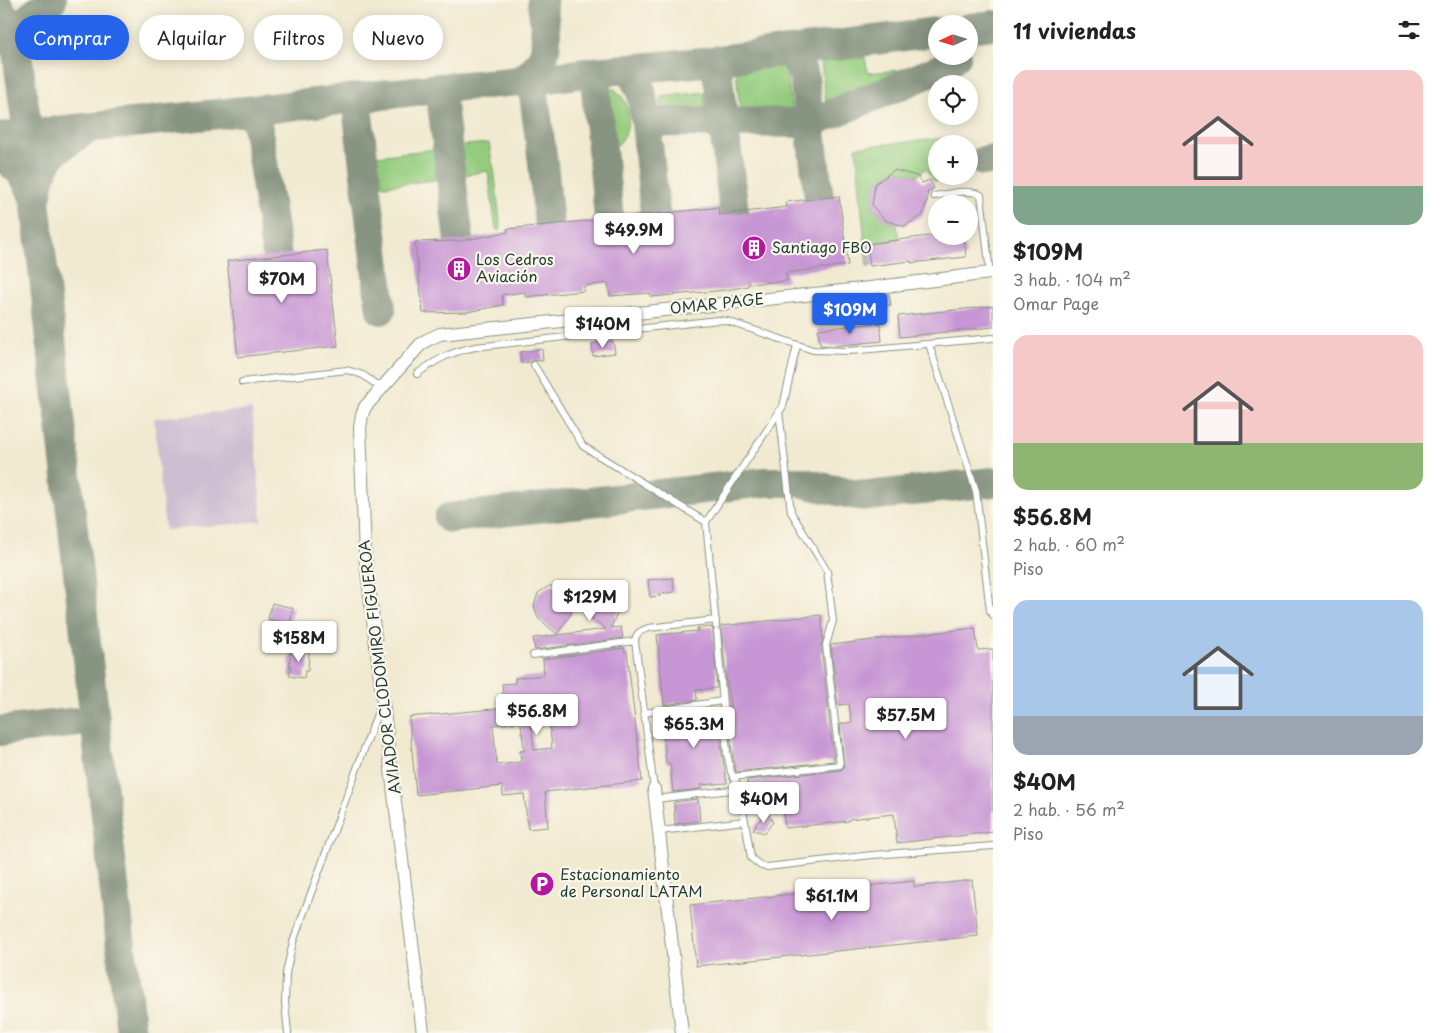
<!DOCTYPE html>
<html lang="es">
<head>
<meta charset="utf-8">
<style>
  :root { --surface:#fff; --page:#f6f6f6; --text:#222; --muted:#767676; --accent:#2563eb }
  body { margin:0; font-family:"Playpen Sans",sans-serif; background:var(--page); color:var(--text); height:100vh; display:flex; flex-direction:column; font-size:19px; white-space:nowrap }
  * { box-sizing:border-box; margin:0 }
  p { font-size:16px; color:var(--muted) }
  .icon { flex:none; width:28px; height:28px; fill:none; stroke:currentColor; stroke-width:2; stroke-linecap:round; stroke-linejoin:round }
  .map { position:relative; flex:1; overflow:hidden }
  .sheet { display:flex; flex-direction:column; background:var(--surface); width:450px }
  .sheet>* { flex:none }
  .hud { position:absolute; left:15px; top:15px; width:475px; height:45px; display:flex; gap:10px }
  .needle { width:32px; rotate:266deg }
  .controls { position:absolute; left:928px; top:15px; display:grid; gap:10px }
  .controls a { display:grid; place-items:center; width:50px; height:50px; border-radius:50%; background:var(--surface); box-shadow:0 2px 12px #0003; font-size:25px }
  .price { position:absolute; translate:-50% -42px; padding:0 11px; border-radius:5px; background:#fff; color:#222; font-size:16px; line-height:32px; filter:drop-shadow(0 1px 2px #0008) }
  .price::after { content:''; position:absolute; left:50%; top:30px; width:15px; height:11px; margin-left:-8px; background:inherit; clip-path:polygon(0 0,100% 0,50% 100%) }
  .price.on { background:var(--accent); color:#fff }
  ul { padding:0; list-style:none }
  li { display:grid; align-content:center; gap:10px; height:265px; padding:0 20px }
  li span { display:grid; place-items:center; height:155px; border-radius:15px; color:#555 }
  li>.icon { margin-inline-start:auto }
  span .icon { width:90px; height:90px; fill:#fffc; stroke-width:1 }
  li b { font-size:21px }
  h2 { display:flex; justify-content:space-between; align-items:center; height:60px; padding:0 20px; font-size:21px }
  .chip { padding:0 18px; border-radius:22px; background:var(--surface); box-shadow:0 2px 12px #0003; font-size:18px; line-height:45px }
  .chip.on { background:var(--accent); color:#fff }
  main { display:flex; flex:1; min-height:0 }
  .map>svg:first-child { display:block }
</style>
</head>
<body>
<main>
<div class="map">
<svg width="993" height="1033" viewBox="0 0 993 1033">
  <rect width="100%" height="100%" fill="#fbf7ec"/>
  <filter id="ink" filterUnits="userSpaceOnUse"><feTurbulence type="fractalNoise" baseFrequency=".02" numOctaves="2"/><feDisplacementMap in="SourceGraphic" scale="10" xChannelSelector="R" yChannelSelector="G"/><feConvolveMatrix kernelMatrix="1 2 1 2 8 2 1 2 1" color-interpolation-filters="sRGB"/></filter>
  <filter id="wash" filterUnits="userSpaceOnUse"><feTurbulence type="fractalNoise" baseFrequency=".0096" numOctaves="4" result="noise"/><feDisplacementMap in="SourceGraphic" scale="20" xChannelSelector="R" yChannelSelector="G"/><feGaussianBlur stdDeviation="1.12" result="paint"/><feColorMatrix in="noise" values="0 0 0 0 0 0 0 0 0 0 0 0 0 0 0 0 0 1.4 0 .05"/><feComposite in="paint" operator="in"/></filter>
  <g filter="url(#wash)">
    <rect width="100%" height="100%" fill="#f1ead1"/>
    <polygon fill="#cebed1" points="252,409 262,521 165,530 154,418"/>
    <g fill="#94cc7e" stroke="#5a8459">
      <polygon points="865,57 868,73 910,69 910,70 826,104 821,62"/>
      <polygon points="781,65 786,69 792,111 740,111 736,70"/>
      <path d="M608 86C633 95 635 132 615 147Z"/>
      <polygon points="704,92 706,112 661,113 661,97"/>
      <polygon points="946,138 951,144 936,144 936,176 955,176 955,180 934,181 926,168 917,176 894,170 875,184 872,205 884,220 897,224 899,239 867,244 870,266 867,266 856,147"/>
      <polygon points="489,143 492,162 494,168 501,230 497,230 496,229 488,171 458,176 455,146"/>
      <polygon points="435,149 438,176 435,180 384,186 382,185 377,156"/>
    </g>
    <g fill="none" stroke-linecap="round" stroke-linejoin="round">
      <g stroke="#889482" stroke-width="30">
        <polyline points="0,9 14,30 25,113 131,1033"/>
        <polyline points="969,28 993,25"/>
        <polyline points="0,40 52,0"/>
        <polyline points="787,51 798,63 804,76 819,198"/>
        <path d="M704 62C712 64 715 69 718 77L734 213"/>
        <polyline points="629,68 641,91 646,122 655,214"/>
        <polyline points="594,72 609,218"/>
        <polyline points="532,80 543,163 549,225"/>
        <path d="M521 81C556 55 545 38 542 0"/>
        <polyline points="440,88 459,241"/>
        <polyline points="356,98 381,310"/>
        <polyline points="255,110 277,256"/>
        <polyline points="646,122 810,123 944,67 956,56"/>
        <polyline points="0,137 255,110 440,88 532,80 594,72 704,62 936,32"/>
        <path d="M0 155C17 168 25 174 33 195"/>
        <polyline points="984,161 993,160"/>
        <path d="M37 194C43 154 57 149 89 128"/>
        <polyline points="449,518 765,482 799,482 852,494 868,496 993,482"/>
        <polyline points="0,731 95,720"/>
      </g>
    </g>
    <g id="blocks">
      <g fill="#c796d4" fill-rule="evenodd">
        <polygon points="894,170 917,176 922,183 930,180 934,188 927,192 928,196 923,215 904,226 884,220 872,205 875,184"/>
        <polygon points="839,196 848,265 786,273 787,281 748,284 748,286 726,290 651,297 650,293 610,296 608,283 584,286 584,291 525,297 525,292 502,295 503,305 467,312 423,313 415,242 459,241 508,232 507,229 713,208 718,207 719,215 787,207 786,202"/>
        <polygon points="936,235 936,236 964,236 966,257 911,263 911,261 870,266 867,244"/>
        <polygon points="327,250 338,346 238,357 227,261"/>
        <polygon points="889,294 891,305 873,307 871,296"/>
        <polygon points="993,306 993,327 900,337 898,316"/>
        <polygon points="880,323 882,341 833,346 820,345 818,329"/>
        <polygon points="613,341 615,353 593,356 592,344"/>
        <polygon points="542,349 543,361 533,360 530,362 521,363 520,352"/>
        <polygon points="673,578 674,592 660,594 660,596 650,597 648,580"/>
        <polygon points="549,586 556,586 567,591 573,605 571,614 557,634 538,618 534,606 538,593"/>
        <polygon points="598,586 607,587 613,590 619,599 619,608 611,628 621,627 623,638 535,650 533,638 606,629 589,616 582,604 588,593"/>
        <polygon points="272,603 293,608 290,624 268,619"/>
        <polygon points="821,615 823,637 821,646 834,761 736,772 732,752 728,708 730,708 728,687 727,687 721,626"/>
        <polygon points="711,627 713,630 717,688 696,690 697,700 664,705 657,635 698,631 697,628"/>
        <polygon points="975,628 978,650 993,649 993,832 897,843 894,814 849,819 849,821 785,828 782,799 786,795 749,799 747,780 841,770 844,767 840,724 852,722 849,704 838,705 831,645"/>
        <path d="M624 648 625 652H627L642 781 545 792 548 827 528 829 524 794 503 796 502 786 416 795 409 717 504 708 502 684 515 683V678L544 675 543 659ZM548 711 552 748 534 750 530 712ZM521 722 524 751H520L521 762 497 765 493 725Z"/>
        <polygon points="291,649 309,652 308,671 305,671 304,678 289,676 291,665 289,665"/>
        <polygon points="718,709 722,754 727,783 701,785 701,789 673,792 670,763 666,763 662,715 698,710"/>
        <polygon points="698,799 700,821 675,824 674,802"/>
        <polygon points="767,812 773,822 765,833 753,830 757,823"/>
        <polygon points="972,880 978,936 696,966 690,905 914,881 914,887"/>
      </g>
    </g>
  </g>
  <g filter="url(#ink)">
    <use href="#blocks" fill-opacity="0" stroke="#889482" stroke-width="1"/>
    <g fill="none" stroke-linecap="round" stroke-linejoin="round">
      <defs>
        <g id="lane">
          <path d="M934 196C948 194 968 188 981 195L990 273H991"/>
          <polyline points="929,344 976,491 990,611 993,615"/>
          <polyline points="534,365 583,446 706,522"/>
          <path d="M417 374C437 359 451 352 475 347L718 320 727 321 813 350 849 351 993 338"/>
          <polyline points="242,382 347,370 363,375 381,388"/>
          <polyline points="716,626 706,522 783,406 797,345"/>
          <polyline points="717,632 727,753 731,772 739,789 745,821"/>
          <path d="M635 641C636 632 641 631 648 628L716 620"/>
          <polyline points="533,655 635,641 654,789"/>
          <polyline points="644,713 722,701"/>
          <polyline points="733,777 840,765 826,645 833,621 827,571 791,512 779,411"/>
          <polyline points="656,799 739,789"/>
          <polyline points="660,831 745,821 751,858 761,866 767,867 872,855 993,846"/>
          <polyline points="288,1033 285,1003 286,973 293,942 380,706"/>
        </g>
        <g id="street">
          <polyline points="654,789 682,1033"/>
          <polyline points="423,1033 365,554 360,428 362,415 365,407 420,345 427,340 440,334 870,288 990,273"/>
        </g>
      </defs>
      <use href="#lane" stroke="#889482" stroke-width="8"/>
      <use href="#street" stroke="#889482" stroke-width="14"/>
      <use href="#lane" stroke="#fff" stroke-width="6"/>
      <use href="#street" stroke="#fff" stroke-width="12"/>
    </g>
  </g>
  <defs>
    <symbol id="building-disc" viewBox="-11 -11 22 22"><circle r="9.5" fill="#b5179e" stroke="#fbf7ec"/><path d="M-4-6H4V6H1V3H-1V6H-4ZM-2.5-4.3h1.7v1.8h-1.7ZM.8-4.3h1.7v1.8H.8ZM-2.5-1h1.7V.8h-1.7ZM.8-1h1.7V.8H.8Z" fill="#fff"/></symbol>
    <symbol id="parking-disc" viewBox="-11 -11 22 22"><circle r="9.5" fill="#b5179e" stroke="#fbf7ec"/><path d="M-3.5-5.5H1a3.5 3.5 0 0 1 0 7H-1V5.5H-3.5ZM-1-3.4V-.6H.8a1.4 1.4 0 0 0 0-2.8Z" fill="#fff"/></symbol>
  </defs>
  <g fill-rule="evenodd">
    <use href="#building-disc" x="740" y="234" width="28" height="28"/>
    <use href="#building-disc" x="445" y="255" width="28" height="28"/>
    <use href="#parking-disc" x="528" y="870" width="28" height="28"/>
  </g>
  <g text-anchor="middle" stroke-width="4.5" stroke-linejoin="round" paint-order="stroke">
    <g font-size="15" fill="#1f3d34" stroke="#fbf7ec" text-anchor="start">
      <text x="772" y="253">Santiago FBO</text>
      <text x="476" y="265">Los Cedros<tspan x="476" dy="17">Aviación</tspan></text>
      <text x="560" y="880">Estacionamiento<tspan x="560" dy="17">de Personal LATAM</tspan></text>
    </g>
    <g font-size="15" fill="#1f3d34" stroke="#fbf7ec">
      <text transform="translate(717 304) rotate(-6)" y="5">OMAR PAGE</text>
      <text transform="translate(380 667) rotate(-97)" y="5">AVIADOR CLODOMIRO FIGUEROA</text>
    </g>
  </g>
</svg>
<div class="controls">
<a><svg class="needle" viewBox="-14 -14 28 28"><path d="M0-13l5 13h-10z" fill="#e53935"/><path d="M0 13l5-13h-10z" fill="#767676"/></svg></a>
<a><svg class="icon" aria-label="locate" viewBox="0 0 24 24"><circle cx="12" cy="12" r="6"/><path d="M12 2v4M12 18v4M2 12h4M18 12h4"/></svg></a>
<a>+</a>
<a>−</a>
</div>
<b class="price" style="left:634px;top:255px">$49.9M</b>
<b class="price" style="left:282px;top:304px">$70M</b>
<b class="price on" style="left:850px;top:335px">$109M</b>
<b class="price" style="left:603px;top:349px">$140M</b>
<b class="price" style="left:590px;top:622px">$129M</b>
<b class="price" style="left:299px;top:663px">$158M</b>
<b class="price" style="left:537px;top:736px">$56.8M</b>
<b class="price" style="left:906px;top:740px">$57.5M</b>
<b class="price" style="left:694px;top:749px">$65.3M</b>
<b class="price" style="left:764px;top:824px">$40M</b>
<b class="price" style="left:832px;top:921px">$61.1M</b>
<div class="hud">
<a class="chip on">Comprar</a>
<a class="chip">Alquilar</a>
<a class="chip">Filtros</a>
<a class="chip">Nuevo</a>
</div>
</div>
<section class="sheet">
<h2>11 viviendas<svg class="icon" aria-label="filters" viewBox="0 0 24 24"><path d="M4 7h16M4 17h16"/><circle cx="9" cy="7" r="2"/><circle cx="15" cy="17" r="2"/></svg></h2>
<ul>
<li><span style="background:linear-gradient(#f6c9c9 75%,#7fa58c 0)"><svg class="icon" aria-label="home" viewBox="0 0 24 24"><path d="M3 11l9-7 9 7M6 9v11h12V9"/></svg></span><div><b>$109M</b><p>3 hab. · 104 m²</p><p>Omar Page</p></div></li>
<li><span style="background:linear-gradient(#f6c9c9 70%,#8fb573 0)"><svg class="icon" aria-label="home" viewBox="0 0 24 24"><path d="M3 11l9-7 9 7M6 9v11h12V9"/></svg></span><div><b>$56.8M</b><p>2 hab. · 60 m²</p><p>Piso</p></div></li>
<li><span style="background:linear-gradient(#a9c7e8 75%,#9aa5b1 0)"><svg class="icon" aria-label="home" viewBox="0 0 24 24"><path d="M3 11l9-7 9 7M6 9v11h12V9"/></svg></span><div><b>$40M</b><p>2 hab. · 56 m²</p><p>Piso</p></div></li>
</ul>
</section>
</main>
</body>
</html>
